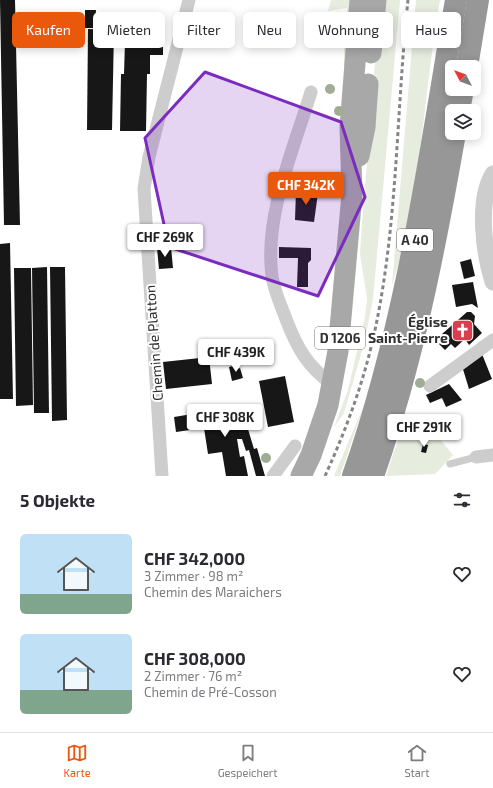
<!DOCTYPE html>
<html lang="de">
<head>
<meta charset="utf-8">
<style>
  :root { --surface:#fff; --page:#f7f7f7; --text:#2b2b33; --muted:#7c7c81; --line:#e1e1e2; --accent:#ea580c }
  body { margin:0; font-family:"Exo 2",sans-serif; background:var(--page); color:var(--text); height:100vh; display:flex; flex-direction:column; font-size:15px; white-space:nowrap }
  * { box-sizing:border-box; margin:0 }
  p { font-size:13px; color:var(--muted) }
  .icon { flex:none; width:22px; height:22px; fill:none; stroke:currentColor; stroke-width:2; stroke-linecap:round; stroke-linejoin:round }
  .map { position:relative; height:476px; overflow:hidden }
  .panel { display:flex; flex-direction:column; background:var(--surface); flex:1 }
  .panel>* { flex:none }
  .top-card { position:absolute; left:12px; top:12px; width:469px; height:36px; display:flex; gap:8px }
  .needle { width:26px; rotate:311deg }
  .controls { position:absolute; left:445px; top:60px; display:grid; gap:8px }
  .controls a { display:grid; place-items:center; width:36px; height:36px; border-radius:6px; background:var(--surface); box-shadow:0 2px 10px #0003; font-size:20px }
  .price { position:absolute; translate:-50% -34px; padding:0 9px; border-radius:4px; background:#fff; color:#222; font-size:13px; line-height:26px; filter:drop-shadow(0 1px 2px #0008) }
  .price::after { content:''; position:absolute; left:50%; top:24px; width:12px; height:9px; margin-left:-6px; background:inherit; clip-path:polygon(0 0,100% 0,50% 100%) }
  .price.active { background:var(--accent); color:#fff }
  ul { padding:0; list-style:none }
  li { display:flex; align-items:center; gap:12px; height:100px; padding:0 20px }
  li span { display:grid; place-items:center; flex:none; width:112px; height:80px; border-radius:6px; color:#555 }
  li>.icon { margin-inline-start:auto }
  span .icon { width:48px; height:48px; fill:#fffc; stroke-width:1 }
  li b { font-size:17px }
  h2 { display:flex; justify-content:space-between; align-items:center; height:48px; padding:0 20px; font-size:17px }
  .chip { padding:0 14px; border-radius:6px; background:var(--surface); box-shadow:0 2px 10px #0003; font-size:14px; line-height:36px }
  .chip.active { background:var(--accent); color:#fff }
  .tab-bar { display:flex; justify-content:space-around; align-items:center; height:56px; border-top:1px solid var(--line); background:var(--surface); font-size:11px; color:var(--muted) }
  .tab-bar a { display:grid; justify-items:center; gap:2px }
  .tab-bar .active { color:var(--accent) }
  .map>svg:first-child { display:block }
</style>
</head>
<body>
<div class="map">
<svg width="493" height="476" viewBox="0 0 493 476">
  <rect width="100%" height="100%" fill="#fff"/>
  <g fill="#e6ecde">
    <polygon points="331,0 354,0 344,75 344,45 347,8 328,11"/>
    <polygon points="380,0 400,0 373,299 364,344 344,413 334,427 348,390 365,317 367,299 360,254 361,237"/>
    <path d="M416 0H440C423 95 422 193 392 285Z"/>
    <polygon points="364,405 340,476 334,476"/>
    <polygon points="424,420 453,455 435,474 386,476 402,428"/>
  </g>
  <g fill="#171717">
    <polygon points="0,0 15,0 20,225 4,225"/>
    <polygon points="85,10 96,10 95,28 85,28"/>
    <polygon points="128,21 137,21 137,43 150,43 150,38 163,39 163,55 150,55 150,74 147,74 146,131 120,131 121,74 124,74 125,42 128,42"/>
    <polygon points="88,29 114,30 112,130 87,130"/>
    <polygon points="296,190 318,193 314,222 295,220"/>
    <polygon points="10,243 13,399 0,399 0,244"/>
    <polygon points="171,247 173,268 159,269 157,248"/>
    <polygon points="279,247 311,248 311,260 308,263 308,287 297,287 298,258 279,258"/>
    <polygon points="471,259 475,276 464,279 460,262"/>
    <polygon points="47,267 49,413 34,413 32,268"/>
    <polygon points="50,267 65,267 67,420 52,421"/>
    <polygon points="14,268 31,268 33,405 16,406"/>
    <polygon points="473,282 478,308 472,304 456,307 452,285"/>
    <polygon points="467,312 471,312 475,316 474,324 482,333 469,345 465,339 455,348 451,344 445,350 439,344 445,338 442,334"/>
    <polygon points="482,354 492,379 469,389 462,366"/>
    <polygon points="209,357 212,384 166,389 163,362"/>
    <polygon points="236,365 237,369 240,368 243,378 232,381 229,367"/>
    <polygon points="285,376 294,422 268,427 259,381"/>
    <polygon points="449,384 462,400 446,407 442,398 430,403 426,395"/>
    <polygon points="241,406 254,449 257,448 265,476 256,476 249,450 246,451 242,439 237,439 240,457 244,456 248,476 226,476 222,452 208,454 204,428 176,432 174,417"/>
    <polygon points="423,444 428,445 426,453 421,452"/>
  </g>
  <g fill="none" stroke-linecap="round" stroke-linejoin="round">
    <polyline stroke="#cdcdcd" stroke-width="7" points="450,464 476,457"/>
    <g stroke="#cdcdcd" stroke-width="13">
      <path d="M311 92C294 148 264 216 272 276 274 291 281 305 286 319 297 348 307 366 333 385"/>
      <polyline points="430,386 493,340"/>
      <polyline points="476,457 493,455"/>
      <polyline points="162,476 144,189 149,157 189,0"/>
      <polyline points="273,476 295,446"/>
    </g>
    <path stroke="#cdcdcd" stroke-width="17" d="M493 174C477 201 484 253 493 282"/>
    <g stroke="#a8a8a8" stroke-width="21">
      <polyline points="371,53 376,0"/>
      <polyline points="359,156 365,127 368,84"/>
      <polyline points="301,476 311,455 328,405 338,351 352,194 350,127 360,0"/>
    </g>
    <g stroke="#979797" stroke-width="22">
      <polyline points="467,67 478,0"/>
      <polyline points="459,111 463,89"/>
      <path d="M353 476C407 322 429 160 456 0"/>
      <path d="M373 476C412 366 435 248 455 133"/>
    </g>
    <path stroke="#858585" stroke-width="3" stroke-dasharray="4 3" stroke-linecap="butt" d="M325 476C345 432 362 387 373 339 398 229 396 113 408 0"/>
  </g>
  <g fill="#a1ac95">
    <circle cx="323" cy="33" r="5"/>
    <circle cx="330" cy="89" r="5"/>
    <circle cx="339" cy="111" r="5"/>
    <circle cx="420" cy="383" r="5"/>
    <circle cx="266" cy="458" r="5"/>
  </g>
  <path fill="#7b2cbf" fill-opacity="0.2" stroke="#7b2cbf" stroke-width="3" stroke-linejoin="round" d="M205 72 341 122 365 197 318 296 169 247 145 138Z"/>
  <defs>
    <symbol id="church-square" viewBox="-11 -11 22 22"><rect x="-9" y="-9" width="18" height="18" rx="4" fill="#da3e4e" stroke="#fff"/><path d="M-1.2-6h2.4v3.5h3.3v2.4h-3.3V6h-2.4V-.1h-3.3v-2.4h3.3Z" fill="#fff"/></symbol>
  </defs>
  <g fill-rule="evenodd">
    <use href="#church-square" x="450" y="318" width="25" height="25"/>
  </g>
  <g text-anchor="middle" stroke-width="4" stroke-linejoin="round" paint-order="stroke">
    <g fill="#fff" stroke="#6e6e6e" stroke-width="1">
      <rect x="397" y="229" width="36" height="22" rx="3"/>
      <rect x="315" y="327" width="50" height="22" rx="3"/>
    </g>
    <g font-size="13" font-weight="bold" fill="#303030">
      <text x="415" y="245">A 40</text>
      <text x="340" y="343">D 1206</text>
    </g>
    <g font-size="14" font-weight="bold" fill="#303030" stroke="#fff" text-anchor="end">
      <text x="448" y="327">Église<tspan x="448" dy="16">Saint-Pierre</tspan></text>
    </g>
    <g font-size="14" fill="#303030" stroke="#fff">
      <text transform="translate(154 343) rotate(-94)" y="5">Chemin de Platton</text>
    </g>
  </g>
</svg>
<div class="controls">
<a><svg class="needle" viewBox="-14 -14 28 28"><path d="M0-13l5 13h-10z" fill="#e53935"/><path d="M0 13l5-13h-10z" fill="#7c7c81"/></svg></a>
<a><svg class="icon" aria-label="layers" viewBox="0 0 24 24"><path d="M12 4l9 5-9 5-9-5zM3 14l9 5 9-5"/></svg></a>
</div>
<b class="price active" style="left:306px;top:206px">CHF 342K</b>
<b class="price" style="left:165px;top:258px">CHF 269K</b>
<b class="price" style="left:236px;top:373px">CHF 439K</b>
<b class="price" style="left:225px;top:438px">CHF 308K</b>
<b class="price" style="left:424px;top:448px">CHF 291K</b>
<div class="top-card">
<a class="chip active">Kaufen</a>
<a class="chip">Mieten</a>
<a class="chip">Filter</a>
<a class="chip">Neu</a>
<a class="chip">Wohnung</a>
<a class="chip">Haus</a>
</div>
</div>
<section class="panel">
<h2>5 Objekte<svg class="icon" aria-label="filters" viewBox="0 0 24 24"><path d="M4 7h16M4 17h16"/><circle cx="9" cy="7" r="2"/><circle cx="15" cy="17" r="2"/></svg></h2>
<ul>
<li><span style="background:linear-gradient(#bfe0f5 75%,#7fa58c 0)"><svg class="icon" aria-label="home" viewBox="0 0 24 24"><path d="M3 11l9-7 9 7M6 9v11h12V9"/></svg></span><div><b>CHF 342,000</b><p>3 Zimmer · 98 m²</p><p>Chemin des Maraichers</p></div><svg class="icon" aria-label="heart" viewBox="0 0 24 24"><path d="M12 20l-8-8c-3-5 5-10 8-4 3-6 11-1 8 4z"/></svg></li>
<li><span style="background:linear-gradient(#bfe0f5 70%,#7fa58c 0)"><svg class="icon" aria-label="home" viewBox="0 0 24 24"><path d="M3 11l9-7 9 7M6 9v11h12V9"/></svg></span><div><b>CHF 308,000</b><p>2 Zimmer · 76 m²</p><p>Chemin de Pré-Cosson</p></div><svg class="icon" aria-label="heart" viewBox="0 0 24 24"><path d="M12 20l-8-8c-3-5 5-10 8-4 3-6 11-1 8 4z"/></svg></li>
</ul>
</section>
<nav class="tab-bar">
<a class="active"><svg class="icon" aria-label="map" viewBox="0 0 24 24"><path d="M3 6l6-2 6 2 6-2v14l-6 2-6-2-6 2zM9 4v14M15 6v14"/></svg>Karte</a>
<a><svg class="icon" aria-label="saved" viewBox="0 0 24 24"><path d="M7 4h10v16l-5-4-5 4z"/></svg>Gespeichert</a>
<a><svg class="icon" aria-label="home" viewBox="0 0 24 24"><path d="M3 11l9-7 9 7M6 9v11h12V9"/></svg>Start</a>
</nav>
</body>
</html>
